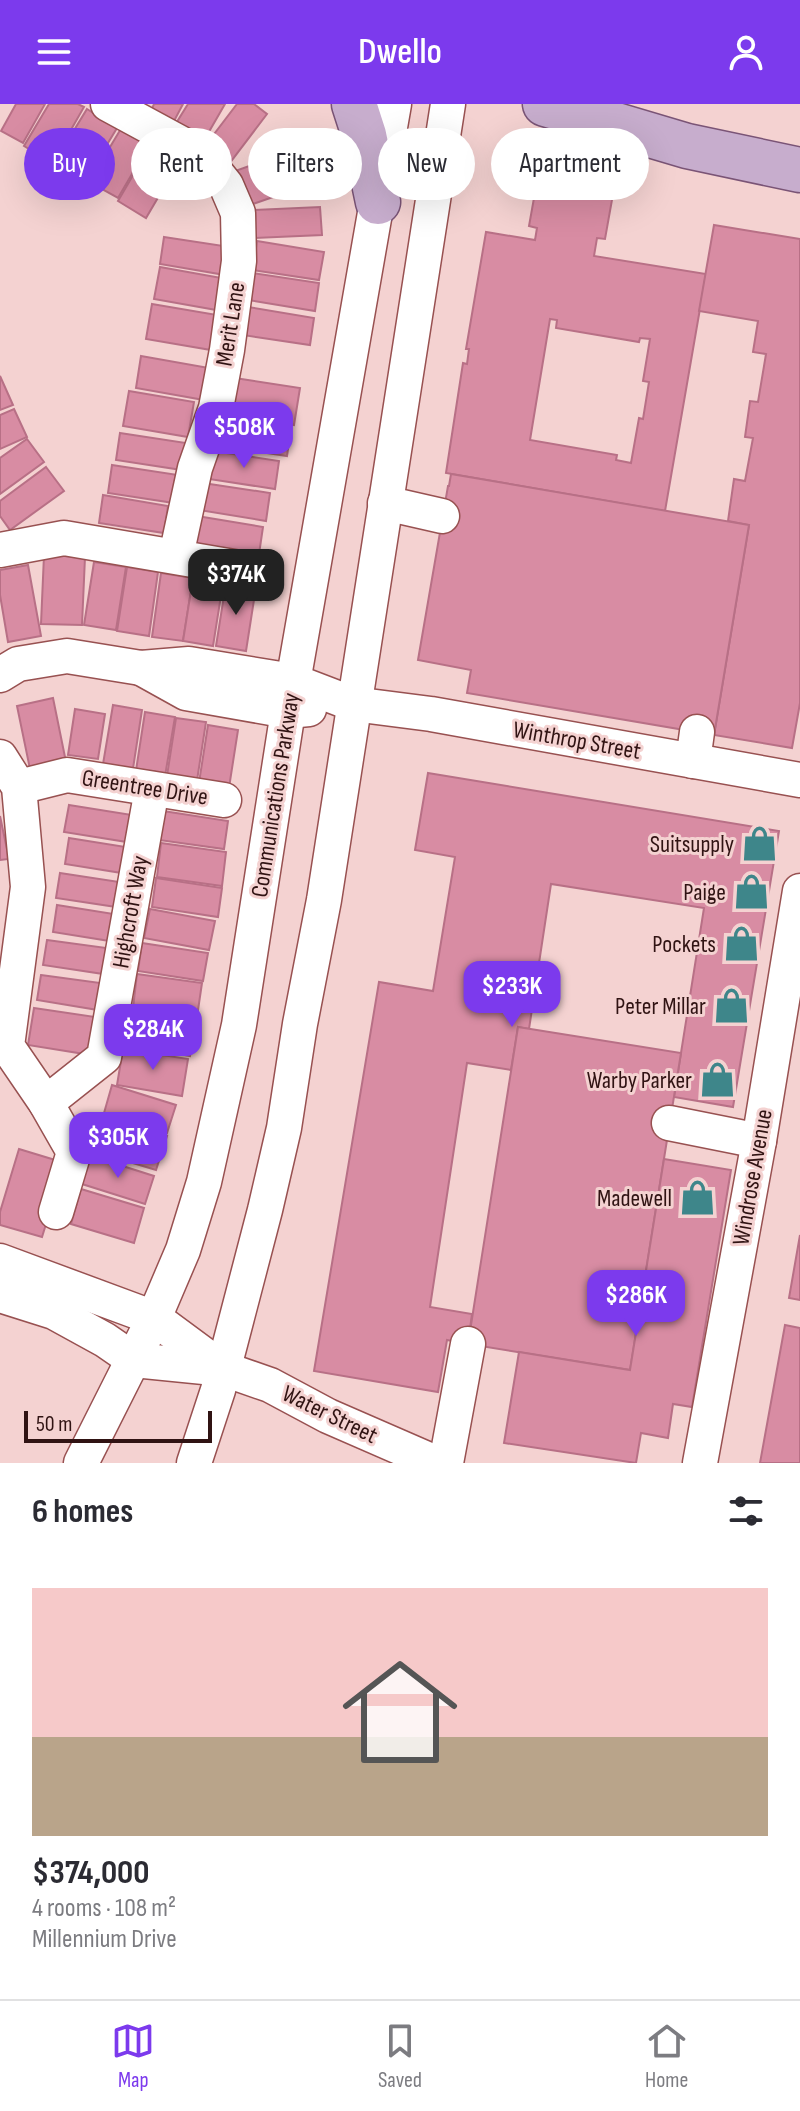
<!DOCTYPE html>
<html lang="en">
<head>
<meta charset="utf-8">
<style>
  :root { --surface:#fff; --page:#f7f7f7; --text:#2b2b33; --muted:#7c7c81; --line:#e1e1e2; --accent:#7c3aed }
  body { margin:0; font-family:"Sofia Sans Condensed",sans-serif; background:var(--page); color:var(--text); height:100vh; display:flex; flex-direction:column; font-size:30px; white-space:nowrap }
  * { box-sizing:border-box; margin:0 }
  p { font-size:26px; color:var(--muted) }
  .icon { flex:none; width:44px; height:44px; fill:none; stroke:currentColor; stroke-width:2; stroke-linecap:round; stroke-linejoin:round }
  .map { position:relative; height:1359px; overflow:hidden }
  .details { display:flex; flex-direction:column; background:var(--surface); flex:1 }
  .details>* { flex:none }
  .banner { position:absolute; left:24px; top:24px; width:752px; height:72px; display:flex; gap:16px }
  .scale { position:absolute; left:24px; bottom:20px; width:188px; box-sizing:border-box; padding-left:8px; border:4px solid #301313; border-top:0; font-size:22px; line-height:28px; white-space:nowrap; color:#301313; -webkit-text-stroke:6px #f4d2d1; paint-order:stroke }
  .price { position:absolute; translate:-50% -68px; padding:0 18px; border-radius:16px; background:var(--accent); color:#fff; font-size:26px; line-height:52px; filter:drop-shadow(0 2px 4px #0008) }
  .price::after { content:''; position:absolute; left:50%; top:48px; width:24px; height:18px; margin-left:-12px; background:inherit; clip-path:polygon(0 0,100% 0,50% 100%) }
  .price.selected { background:#222; color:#fff }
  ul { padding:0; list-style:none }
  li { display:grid; align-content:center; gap:16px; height:424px; padding:0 32px }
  li span { display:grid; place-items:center; height:248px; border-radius:0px; color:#555 }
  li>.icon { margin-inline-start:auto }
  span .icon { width:144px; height:144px; fill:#fffc; stroke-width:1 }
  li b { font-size:34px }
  h2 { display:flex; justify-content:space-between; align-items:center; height:96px; padding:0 32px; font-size:34px }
  .pill { padding:0 28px; border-radius:36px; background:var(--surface); box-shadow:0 8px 32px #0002; font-size:28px; line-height:72px }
  .pill.selected { background:var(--accent); color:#fff }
  header { display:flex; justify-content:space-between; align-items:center; height:104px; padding:0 32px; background:var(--accent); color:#fff; font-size:36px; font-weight:600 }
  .tab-bar { display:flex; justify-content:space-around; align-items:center; height:112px; border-top:2px solid var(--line); background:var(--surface); font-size:22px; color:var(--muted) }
  .tab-bar a { display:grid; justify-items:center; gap:4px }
  .tab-bar .selected { color:var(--accent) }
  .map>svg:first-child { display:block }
</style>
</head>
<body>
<header><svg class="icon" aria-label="menu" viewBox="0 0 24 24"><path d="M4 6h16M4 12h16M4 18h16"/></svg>Dwello<svg class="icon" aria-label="person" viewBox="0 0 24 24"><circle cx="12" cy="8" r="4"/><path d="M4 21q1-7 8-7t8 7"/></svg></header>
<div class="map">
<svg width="800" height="1359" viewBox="0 0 800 1359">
  <rect width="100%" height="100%" fill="#f4d2d1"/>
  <g fill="#d88ca3" stroke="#b87086" stroke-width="2" fill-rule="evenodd">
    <polygon points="16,0 45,0 23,39 1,27"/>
    <polygon points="49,0 78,0 84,3 52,59 24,42"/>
    <polygon points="154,0 183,0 173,19 151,7"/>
    <polygon points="188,0 225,0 203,38 175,21"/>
    <polygon points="237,0 254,0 267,10 229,60 205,42"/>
    <polygon points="87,5 117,24 85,77 54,59"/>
    <polygon points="122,23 150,39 118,94 89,78"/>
    <polygon points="150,42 179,58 146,114 118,97"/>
    <polygon points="295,46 308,81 247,102 235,67"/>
    <path d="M539 66 615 79 605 135 597 134 594 152 706 170 665 407 446 369 463 259 467 260 469 245H466L486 128 535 136 537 124 529 122ZM550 215 557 216 556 224 639 238 640 234 650 235 643 277 649 278 643 315 639 314 631 359 616 356 617 351 530 336Z"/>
    <polygon points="320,103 322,131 255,134 253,106"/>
    <polygon points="714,121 800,135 800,599 792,644 714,631 749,421 728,417 734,375 745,377 753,334 745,333 750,297 758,298 766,250 753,248 758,217 699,207"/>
    <polygon points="164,133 230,143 225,171 160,160"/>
    <polygon points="257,137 324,148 319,176 253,166"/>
    <polygon points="160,163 227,175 222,207 154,195"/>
    <polygon points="253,169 319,179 315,207 248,196"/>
    <polygon points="152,200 217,211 211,246 146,235"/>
    <polygon points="248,203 314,214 310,241 243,231"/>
    <polygon points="141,252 209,264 204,296 136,284"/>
    <polygon points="0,272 13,301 0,306"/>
    <polygon points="235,274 300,284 294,321 230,311"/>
    <polygon points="129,287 194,298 188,333 123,322"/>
    <polygon points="14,305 27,333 0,345 0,311"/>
    <polygon points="225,314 291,325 287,352 220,342"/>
    <polygon points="120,329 186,339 182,366 116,356"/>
    <polygon points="27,335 44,358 0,390 0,354"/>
    <polygon points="213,347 279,357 275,385 209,375"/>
    <polygon points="112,361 178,371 174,399 108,389"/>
    <polygon points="46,363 64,387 10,426 0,412 0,397"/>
    <polygon points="451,370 749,421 714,631 467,589 471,566 418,556 448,382 449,382"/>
    <polygon points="203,379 270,389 266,417 199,406"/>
    <polygon points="103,391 168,402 164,429 99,419"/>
    <polygon points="197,412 263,423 259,450 192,440"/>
    <polygon points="44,451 85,453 82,521 41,520"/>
    <polygon points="94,458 126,463 116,526 84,521"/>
    <polygon points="28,461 41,532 8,538 0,491 0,466"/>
    <polygon points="127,463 158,468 149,532 117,527"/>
    <polygon points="161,469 193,474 183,537 152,533"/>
    <polygon points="193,474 223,479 213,542 183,537"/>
    <polygon points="226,479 256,483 246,547 216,542"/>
    <polygon points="53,594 66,658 30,665 17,602"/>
    <polygon points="113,601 142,606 132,671 102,666"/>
    <polygon points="75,605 105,610 98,655 68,651"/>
    <polygon points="145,608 175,613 164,678 135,673"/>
    <polygon points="176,614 206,618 196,683 166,678"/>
    <polygon points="208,621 238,626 228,690 198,685"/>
    <polygon points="428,669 779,727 733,1003 674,993 704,804 551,780 529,925 518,923 511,966 467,959 430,1203 472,1210 468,1240 447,1236 438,1288 314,1267 379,878 433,887 455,753 415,746"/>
    <polygon points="69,701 132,711 127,738 64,728"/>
    <polygon points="163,707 228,717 224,745 159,736"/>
    <polygon points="0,712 9,755 0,756"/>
    <polygon points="69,734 132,744 128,770 65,760"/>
    <polygon points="161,739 226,748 222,782 157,773"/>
    <polygon points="60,769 126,779 123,804 56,794"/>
    <polygon points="156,774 222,784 218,813 152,803"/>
    <polygon points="57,801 120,811 116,838 53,828"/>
    <polygon points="150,805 215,817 209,846 144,834"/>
    <polygon points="47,836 114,845 110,871 43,861"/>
    <polygon points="142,839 208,849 203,877 138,867"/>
    <polygon points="137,870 202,879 197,913 133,904"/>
    <polygon points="41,871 108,880 104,907 37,896"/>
    <polygon points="34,904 102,914 97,952 28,941"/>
    <polygon points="130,911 195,923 190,952 125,940"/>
    <polygon points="518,923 681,949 630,1266 468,1240"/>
    <polygon points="123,945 188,955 182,992 117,981"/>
    <polygon points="112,981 176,1001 167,1029 104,1009"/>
    <polygon points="104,1012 167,1032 156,1066 93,1047"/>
    <polygon points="19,1045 65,1059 42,1133 0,1121 0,1108"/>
    <polygon points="91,1052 154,1072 145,1100 82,1080"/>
    <polygon points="664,1055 731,1066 692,1303 673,1300 668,1334 641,1329 636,1359 504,1339 519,1248 630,1266"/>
    <polygon points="81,1085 144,1104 134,1139 71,1120"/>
    <polygon points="800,1131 800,1196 789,1194"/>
    <polygon points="785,1221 800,1224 800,1359 760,1359"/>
  </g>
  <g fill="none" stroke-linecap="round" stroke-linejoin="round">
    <defs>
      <g id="minor">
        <polyline points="108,0 180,39 206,56 226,81 238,109 239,157 227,246 216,304 195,364 176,452"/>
        <polyline points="385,399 442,412"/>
        <polyline points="0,446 64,434 257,467"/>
        <polyline points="141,564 186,589 288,607 309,605"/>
        <polyline points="0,571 18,560 67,552 141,564 189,560 293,577 353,600 431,610 800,676"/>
        <polyline points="0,653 19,683 28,783 7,942 46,999 74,1048 56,1108"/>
        <polyline points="693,657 697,628"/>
        <polyline points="19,683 67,671 224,696"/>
        <polyline points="46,999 104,953 152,685"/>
        <polyline points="669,1019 759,1037"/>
        <polyline points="0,1157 154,1214 223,1265"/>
        <polyline points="0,1191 54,1208 105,1236 134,1256 224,1265 270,1281 328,1312 436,1359"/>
        <polyline points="81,1359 154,1214 183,1146 204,1078 239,921 288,607 394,0"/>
        <polyline points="194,1359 218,1286 265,1106 284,1024 300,920 324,796 448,0"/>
        <polyline points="446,1359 468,1240"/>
        <polyline points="700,1359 759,1037 800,787"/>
      </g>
      <g id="major">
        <polyline points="354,0 364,31 378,98"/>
        <polyline points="545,0 687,42 800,66"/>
      </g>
    </defs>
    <use href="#minor" stroke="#985151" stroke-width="37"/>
    <use href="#major" stroke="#7a5476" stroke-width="47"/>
    <use href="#minor" stroke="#fff" stroke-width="34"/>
    <use href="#major" stroke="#c7adcd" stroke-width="44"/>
  </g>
  <defs>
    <symbol id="shop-bare" viewBox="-9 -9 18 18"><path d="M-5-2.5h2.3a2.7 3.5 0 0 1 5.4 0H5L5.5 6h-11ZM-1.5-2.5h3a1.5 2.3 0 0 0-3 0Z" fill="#3e868a" stroke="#f4d2d1" stroke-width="2.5" paint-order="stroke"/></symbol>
  </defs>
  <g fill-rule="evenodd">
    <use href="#shop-bare" x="734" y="714" width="51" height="51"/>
    <use href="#shop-bare" x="726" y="762" width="51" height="51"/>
    <use href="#shop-bare" x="716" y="814" width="51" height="51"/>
    <use href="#shop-bare" x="706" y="876" width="51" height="51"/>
    <use href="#shop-bare" x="692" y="950" width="51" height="51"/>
    <use href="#shop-bare" x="672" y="1068" width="51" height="51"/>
  </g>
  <g text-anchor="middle" stroke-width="6" stroke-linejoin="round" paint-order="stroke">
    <g font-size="24" fill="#301313" stroke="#f4d2d1">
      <text transform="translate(230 220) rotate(-81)" y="8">Merit Lane</text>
      <text transform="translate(577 636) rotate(10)" y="8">Winthrop Street</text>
      <text transform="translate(145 683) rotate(9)" y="8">Greentree Drive</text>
      <text transform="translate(275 691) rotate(-81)" y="8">Communications Parkway</text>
      <text transform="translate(130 808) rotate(-80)" y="8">Highcroft Way</text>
      <text transform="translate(752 1073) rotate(-80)" y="8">Windrose Avenue</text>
      <text transform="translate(330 1310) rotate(26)" y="8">Water Street</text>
    </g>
    <g font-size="24" fill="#301313" stroke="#f4d2d1" text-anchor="end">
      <text x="734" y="748">Suitsupply</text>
      <text x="726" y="796">Paige</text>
      <text x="716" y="848">Pockets</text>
      <text x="706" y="910">Peter Millar</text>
      <text x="692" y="984">Warby Parker</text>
      <text x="672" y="1102">Madewell</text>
    </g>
  </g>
</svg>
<div class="scale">50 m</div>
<b class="price" style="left:244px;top:366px">$508K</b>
<b class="price selected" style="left:236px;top:513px">$374K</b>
<b class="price" style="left:512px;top:925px">$233K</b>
<b class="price" style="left:153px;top:968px">$284K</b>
<b class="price" style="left:118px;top:1076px">$305K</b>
<b class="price" style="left:636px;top:1234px">$286K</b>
<div class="banner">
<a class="pill selected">Buy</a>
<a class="pill">Rent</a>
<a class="pill">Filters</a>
<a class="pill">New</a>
<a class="pill">Apartment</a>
</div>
</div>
<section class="details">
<h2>6 homes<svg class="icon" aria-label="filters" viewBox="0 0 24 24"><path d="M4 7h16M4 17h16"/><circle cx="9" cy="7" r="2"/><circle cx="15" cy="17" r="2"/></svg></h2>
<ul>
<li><span style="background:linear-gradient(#f6c9c9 60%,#b9a48a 0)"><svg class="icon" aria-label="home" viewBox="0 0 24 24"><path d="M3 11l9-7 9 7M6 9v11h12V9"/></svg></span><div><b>$374,000</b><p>4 rooms · 108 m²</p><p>Millennium Drive</p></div></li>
</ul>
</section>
<nav class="tab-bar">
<a class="selected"><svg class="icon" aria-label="map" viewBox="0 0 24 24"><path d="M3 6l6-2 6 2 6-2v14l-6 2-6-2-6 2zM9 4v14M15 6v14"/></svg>Map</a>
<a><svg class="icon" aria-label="saved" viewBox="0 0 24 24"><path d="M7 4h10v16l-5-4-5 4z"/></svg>Saved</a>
<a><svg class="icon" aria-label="home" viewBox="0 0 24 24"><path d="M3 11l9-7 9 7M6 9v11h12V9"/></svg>Home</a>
</nav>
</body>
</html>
